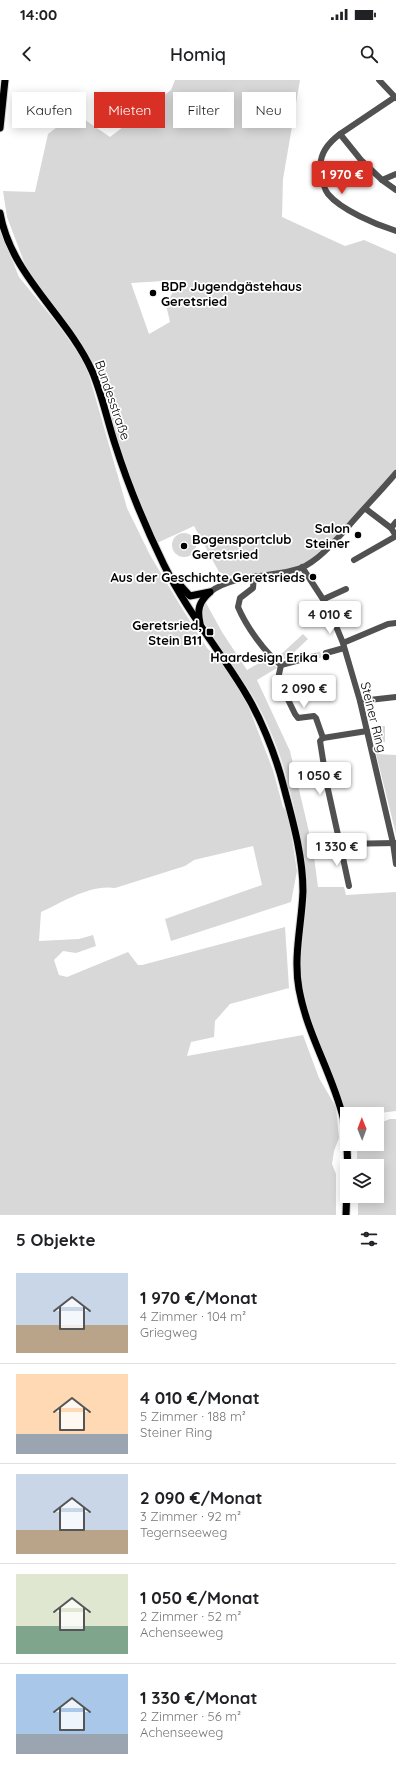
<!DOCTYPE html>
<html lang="de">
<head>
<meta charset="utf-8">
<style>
  :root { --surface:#fff; --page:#f6f6f6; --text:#202124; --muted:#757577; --line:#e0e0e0; --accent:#d93025 }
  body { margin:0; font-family:Quicksand,sans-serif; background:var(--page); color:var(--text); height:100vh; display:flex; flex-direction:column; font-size:15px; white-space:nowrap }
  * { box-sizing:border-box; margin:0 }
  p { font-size:13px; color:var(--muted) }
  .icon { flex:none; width:22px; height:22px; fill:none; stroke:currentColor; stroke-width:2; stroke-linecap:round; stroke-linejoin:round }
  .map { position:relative; height:1135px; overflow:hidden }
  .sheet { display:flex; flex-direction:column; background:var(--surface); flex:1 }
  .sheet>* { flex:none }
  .guide { position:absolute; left:12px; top:12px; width:372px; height:36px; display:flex; gap:8px }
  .needle { width:26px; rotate:359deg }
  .buttons { position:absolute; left:340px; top:1027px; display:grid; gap:8px }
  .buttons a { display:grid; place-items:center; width:44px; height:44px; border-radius:0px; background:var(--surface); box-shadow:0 2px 10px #0003; font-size:20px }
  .price { position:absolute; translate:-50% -34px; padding:0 9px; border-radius:4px; background:#fff; color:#222; font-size:13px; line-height:26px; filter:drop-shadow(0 1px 2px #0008) }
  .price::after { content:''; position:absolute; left:50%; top:24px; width:12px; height:9px; margin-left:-6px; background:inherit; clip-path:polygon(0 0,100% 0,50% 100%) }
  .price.on { background:var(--accent); color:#fff }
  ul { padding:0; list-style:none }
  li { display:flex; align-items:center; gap:12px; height:100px; padding:0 16px }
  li+li { border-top:1px solid var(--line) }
  li span { display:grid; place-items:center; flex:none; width:112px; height:80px; border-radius:0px; color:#555 }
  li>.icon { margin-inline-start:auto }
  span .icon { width:48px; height:48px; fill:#fffc; stroke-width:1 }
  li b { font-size:17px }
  h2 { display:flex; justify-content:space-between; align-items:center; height:48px; padding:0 16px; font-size:17px }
  .pill { padding:0 14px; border-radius:0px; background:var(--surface); box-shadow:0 2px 10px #0003; font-size:14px; line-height:36px }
  .pill.on { background:var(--accent); color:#fff }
  .status { display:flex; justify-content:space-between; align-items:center; height:28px; padding:0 20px; background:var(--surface); direction:ltr }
  .status svg { height:11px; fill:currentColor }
  header { display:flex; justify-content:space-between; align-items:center; height:52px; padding:0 16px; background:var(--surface); font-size:18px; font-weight:600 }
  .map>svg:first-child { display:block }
</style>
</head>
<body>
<div class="status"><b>14:00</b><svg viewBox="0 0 49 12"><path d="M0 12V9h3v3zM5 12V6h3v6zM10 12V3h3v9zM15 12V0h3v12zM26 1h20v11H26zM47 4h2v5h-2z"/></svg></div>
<header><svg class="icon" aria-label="back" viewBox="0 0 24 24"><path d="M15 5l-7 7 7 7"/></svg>Homiq<svg class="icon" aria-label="search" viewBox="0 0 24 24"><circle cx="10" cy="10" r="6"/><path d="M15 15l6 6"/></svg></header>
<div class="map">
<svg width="396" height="1135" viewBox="0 0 396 1135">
  <rect width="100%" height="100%" fill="#fff"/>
  <g fill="#d8d8d8" fill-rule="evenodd">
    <path d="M175 0H300L283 99 282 137 345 166 364 160 396 174V390L332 461 302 486 284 491 229 496 219 492 194 446 157 463 137 420 94 294 29 195 7 137 3 111 35 112 48 54 75 33 110 57 171 10ZM179 200 166 225 170 242 149 254 131 203Z"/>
    <path d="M0 149 19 197 59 246 82 279 89 295 127 428 150 475 183 530 207 568 221 582 238 608 249 628 273 690 283 727 288 733 297 791 291 822 171 861 165 839 262 805 253 766 194 780 185 786 115 808C90 804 63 822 41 832L39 861 79 859 93 855 96 866 76 873 63 871 54 880 59 895 67 897 128 872 138 885H142L285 847 289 908 230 924 215 941 214 957 191 962 187 976 303 955 319 998 336 1027 339 1058 334 1071 332 1084 336 1094V1135H0Z"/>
    <circle cx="184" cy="465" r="12"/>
    <path d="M206 523 222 552 247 590 264 580H270L277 588 257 600 290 671 313 769 318 807H344L346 815 396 812V1031L372 1034H347V1036L344 1034C329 994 309 952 302 909 298 885 303 858 305 833 314 803 291 710 281 679 273 655 261 628 247 607 239 596 229 586 221 574 217 567 214 559 211 552 208 547 202 542 202 536 201 530 203 527 206 523Z"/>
    <polygon points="303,554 308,559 287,579 277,578"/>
    <rect x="374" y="646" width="11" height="16"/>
    <polygon points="376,674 396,675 396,754"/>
    <polygon points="390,1039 396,1039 396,1135 358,1135 358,1116 377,1116 377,1086 357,1086 357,1064 377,1064 377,1044"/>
  </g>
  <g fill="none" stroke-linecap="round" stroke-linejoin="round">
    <polyline stroke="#d9d9d9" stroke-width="6" stroke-dasharray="6 3" stroke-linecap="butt" points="315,576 326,573"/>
    <defs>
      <g id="major">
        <polyline points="0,48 5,0"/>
        <path d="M0 133C11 196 67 235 92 291 102 314 107 340 115 364 128 405 145 446 164 485 186 529 217 567 243 609 260 636 275 673 283 704 292 738 303 775 303 811 302 843 293 876 299 909 307 954 332 993 343 1037 350 1068 347 1103 346 1135"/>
        <polyline points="180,505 190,516 210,512"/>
        <path d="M200 543C197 530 199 522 209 513"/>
      </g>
    </defs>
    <use href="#major" stroke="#dbdbdb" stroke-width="9"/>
    <g stroke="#515151" stroke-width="6">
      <polyline points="379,0 396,18"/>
      <polyline points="395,17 340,54 361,80 382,100 396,94"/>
      <path d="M340 54C328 63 318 75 321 91 322 98 323 108 328 114 341 130 377 145 396 151"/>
      <polyline points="382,100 396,110"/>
      <polyline points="366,429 391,448 396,456"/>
      <polyline points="391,448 396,442"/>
      <polyline points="354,480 396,456"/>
      <polyline points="302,487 328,527 343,563 360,621 393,763 396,784"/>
      <path d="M254 496 253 508 240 518 238 527C246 546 265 573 281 585"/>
      <path d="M210 512C236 493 272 498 301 488 318 481 335 461 347 448 363 429 380 412 396 393"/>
      <polyline points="324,519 346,509"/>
      <polyline points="343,563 388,544 396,543"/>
      <polyline points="326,573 344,568"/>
      <polyline points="281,585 278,599 295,634 298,638 314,636 316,638 323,658"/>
      <polyline points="281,585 315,576"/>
      <polyline points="360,621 396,617"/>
      <polyline points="367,651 323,658 320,661 327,705 340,764 396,763"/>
      <polyline points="340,764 349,806"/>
    </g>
    <use href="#major" stroke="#000" stroke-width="7"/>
  </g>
  <g fill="#000" stroke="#fff" stroke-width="1.5">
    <circle cx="153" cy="213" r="4"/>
    <circle cx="358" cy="455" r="4"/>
    <circle cx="184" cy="466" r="4"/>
    <circle cx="313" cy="497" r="4"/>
    <rect x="206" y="548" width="8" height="8" rx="2"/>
    <circle cx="326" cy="577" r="4"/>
  </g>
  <g text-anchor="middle" stroke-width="3.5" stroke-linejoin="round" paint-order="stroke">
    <g font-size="13" font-weight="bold" fill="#000" stroke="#fff" text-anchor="end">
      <text x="161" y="211" text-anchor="start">BDP Jugendgästehaus<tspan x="161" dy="15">Geretsried</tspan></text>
      <text x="350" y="453">Salon<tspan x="350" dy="15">Steiner</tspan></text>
      <text x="192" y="464" text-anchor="start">Bogensportclub<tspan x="192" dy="15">Geretsried</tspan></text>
      <text x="305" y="502">Aus der Geschichte Geretsrieds</text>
      <text x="202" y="550">Geretsried,<tspan x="202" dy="15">Stein B11</tspan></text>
      <text x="318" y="582">Haardesign Erika</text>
    </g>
    <g font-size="13" fill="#000" stroke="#fff">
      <text transform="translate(113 320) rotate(71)" y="5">Bundesstraße</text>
      <text transform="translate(374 637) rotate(76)" y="5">Steiner Ring</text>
    </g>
  </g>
</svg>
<div class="buttons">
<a><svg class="needle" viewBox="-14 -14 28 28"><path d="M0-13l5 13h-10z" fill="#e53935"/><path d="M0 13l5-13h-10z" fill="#757577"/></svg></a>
<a><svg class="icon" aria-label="layers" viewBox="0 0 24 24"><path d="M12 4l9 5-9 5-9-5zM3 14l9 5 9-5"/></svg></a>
</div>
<b class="price on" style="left:342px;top:115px">1 970 €</b>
<b class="price" style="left:330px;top:555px">4 010 €</b>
<b class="price" style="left:304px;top:629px">2 090 €</b>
<b class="price" style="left:320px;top:716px">1 050 €</b>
<b class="price" style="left:337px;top:787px">1 330 €</b>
<div class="guide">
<a class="pill">Kaufen</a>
<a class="pill on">Mieten</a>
<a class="pill">Filter</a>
<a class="pill">Neu</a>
</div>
</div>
<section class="sheet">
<h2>5 Objekte<svg class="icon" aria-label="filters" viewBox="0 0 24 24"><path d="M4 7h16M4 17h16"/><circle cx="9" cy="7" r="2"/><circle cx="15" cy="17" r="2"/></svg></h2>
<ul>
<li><span style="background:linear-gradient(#c9d6e8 65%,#b9a48a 0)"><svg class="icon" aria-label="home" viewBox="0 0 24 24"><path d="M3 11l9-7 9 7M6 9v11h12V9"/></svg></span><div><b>1 970 €/Monat</b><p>4 Zimmer · 104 m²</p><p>Griegweg</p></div></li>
<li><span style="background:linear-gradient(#ffd9b3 75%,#9aa5b1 0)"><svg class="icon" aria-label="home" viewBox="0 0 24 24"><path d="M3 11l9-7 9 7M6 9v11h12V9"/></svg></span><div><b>4 010 €/Monat</b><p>5 Zimmer · 188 m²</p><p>Steiner Ring</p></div></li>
<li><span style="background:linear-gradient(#c9d6e8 70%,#b9a48a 0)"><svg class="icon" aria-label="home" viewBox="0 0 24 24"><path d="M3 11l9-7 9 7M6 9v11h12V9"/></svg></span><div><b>2 090 €/Monat</b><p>3 Zimmer · 92 m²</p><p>Tegernseeweg</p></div></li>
<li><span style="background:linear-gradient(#dfe7d0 65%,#7fa58c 0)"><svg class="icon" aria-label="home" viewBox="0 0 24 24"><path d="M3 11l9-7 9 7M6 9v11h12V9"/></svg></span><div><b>1 050 €/Monat</b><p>2 Zimmer · 52 m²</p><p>Achenseeweg</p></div></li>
<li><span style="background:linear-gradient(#a9c7e8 75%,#9aa5b1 0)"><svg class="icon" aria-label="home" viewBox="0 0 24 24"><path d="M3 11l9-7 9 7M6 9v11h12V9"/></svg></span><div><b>1 330 €/Monat</b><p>2 Zimmer · 56 m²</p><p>Achenseeweg</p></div></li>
</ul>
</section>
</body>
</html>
